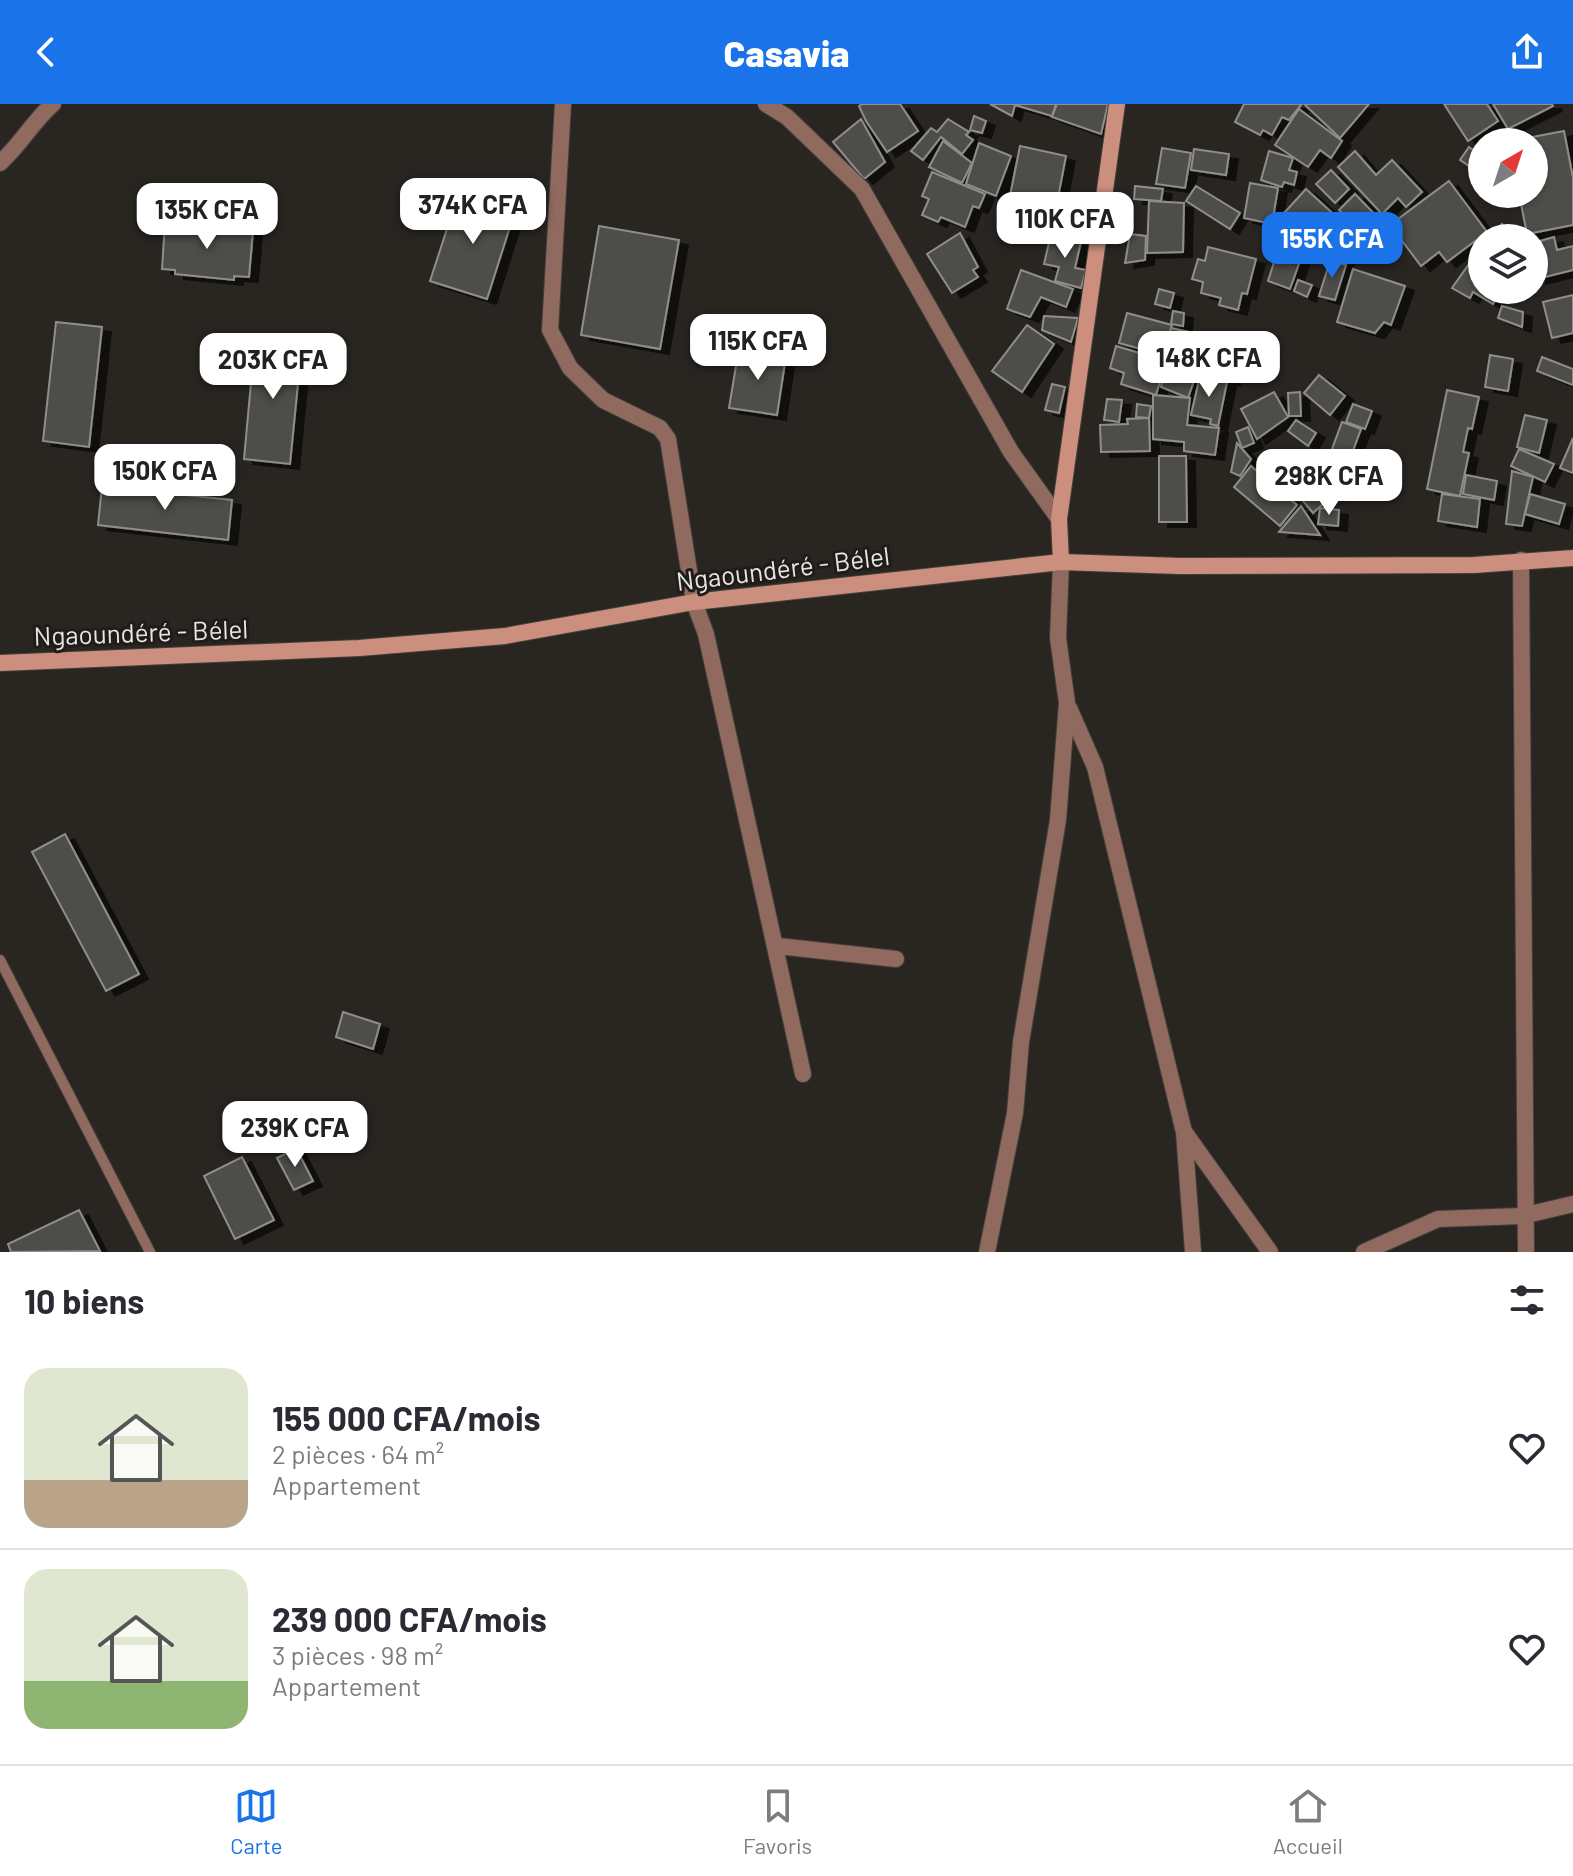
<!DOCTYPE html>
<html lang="fr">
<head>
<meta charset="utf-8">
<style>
  :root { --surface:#fff; --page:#f7f7f7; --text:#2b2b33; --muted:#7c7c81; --line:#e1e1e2; --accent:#1a73e8 }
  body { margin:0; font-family:Barlow,sans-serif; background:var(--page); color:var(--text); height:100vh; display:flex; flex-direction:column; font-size:30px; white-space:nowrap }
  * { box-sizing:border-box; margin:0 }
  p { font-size:26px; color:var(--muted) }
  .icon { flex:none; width:44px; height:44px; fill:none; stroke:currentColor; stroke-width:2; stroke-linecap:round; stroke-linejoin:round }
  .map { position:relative; height:1148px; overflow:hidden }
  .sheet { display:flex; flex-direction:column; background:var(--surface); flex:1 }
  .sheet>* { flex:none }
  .needle { width:52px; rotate:39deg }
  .controls { position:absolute; left:1468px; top:24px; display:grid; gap:16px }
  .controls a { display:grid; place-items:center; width:80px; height:80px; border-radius:50%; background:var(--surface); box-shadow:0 2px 6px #0004; font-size:40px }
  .price { position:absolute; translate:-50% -68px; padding:0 18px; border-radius:16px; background:#fff; color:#222; font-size:26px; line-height:52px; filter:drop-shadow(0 2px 4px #0008) }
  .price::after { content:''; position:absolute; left:50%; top:48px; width:24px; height:18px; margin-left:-12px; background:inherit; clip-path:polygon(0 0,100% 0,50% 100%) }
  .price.active { background:var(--accent); color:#fff }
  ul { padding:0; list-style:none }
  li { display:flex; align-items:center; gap:24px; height:200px; padding:0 24px }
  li+li { border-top:2px solid var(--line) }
  li span { display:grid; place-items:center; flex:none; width:224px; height:160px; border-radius:24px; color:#555 }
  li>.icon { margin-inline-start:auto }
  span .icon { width:96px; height:96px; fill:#fffc; stroke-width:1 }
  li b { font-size:34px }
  h2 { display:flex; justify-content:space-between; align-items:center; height:96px; padding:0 24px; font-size:34px }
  header { display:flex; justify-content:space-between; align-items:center; height:104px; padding:0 24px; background:var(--accent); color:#fff; font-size:36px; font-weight:800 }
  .tabs { display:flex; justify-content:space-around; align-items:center; height:112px; border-top:2px solid var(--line); background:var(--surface); font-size:22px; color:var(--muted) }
  .tabs a { display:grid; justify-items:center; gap:4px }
  .tabs .active { color:var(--accent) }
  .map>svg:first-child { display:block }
</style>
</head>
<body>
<header><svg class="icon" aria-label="back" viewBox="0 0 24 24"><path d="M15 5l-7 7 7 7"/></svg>Casavia<svg class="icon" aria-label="share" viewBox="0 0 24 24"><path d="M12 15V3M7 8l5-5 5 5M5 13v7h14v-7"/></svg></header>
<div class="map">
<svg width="1573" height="1148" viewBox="0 0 1573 1148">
  <defs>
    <filter id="shadow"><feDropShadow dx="9" dy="5" stdDeviation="0" flood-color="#0009"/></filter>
  </defs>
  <rect width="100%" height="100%" fill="#292622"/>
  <g fill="#4e4d48" stroke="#8f8e89" stroke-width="2" filter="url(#shadow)">
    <polygon points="862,0 900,0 918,27 887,48 866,17 859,2"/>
    <polygon points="990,0 1056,0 1052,12 1015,1 1012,12"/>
    <polygon points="1057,0 1108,0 1101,30 1052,13"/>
    <polygon points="1244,0 1302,0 1289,16 1282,13 1272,31 1263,26 1260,31 1235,18"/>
    <polygon points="1304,0 1369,0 1340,34"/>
    <polygon points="1444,0 1487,0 1498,17 1468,37"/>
    <polygon points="1493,0 1552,0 1553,2 1508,25"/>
    <polygon points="1299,5 1342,37 1331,54 1320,46 1308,63 1275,41"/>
    <polygon points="974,12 986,17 982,29 970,26"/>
    <polygon points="861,15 885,58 864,75 833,38"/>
    <polygon points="948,15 969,28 966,31 973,36 962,50 941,33 923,56 911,47 931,24 937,28"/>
    <polygon points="1564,27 1573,74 1573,121 1527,130 1519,90 1534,90 1536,81 1534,38 1528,38 1527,34"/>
    <polygon points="943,37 972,59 962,79 929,63"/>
    <polygon points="979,39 1011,52 996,92 966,80"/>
    <polygon points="1020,42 1066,52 1056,104 1010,92"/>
    <polygon points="1469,43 1482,52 1475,66 1460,56"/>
    <polygon points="1162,44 1191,49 1185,84 1156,80"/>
    <polygon points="1194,45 1229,50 1226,71 1191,66"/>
    <polygon points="1269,47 1293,54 1289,66 1297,68 1294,81 1284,78 1282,83 1261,76"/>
    <polygon points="1355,47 1376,71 1392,56 1422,88 1406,103 1398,94 1382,110 1338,63"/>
    <polygon points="1331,66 1349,85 1335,99 1316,80"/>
    <polygon points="932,68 985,90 979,104 973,102 965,123 941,113 938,118 922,111 929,95 922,92"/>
    <polygon points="1449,77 1487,128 1447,158 1439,148 1421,162 1390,121"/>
    <polygon points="1250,79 1278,84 1272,120 1244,114"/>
    <polygon points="1135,82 1163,85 1161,97 1134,95"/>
    <polygon points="1196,82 1240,109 1230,125 1186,97"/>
    <polygon points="1306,85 1363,137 1342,159 1285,108"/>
    <polygon points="459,88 515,107 487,195 430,177"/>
    <polygon points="1355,90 1385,121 1369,137 1339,106"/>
    <polygon points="1149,97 1184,99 1183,148 1147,149"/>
    <polygon points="165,118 253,127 249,173 234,172 234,176 175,170 175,166 162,165"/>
    <polygon points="1502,120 1515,131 1491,134"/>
    <polygon points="599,122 679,136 660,245 581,231"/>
    <polygon points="960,129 978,163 973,166 978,173 952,189 927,150"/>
    <polygon points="1051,130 1081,138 1075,164 1086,166 1081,184 1055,177 1059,163 1044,160"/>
    <polygon points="1130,130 1146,132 1145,156 1125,159"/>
    <polygon points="1554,133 1557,146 1573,142 1573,166 1537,175 1534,153 1544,151 1540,137"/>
    <polygon points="1208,143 1256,155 1247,190 1242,189 1238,206 1219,201 1221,194 1201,189 1203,178 1192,175 1198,155 1205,157"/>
    <polygon points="1278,146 1301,154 1290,185 1268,177"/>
    <polygon points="1476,150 1482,154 1482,186 1501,186 1493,200 1473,188 1470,194 1452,184"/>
    <polygon points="1330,157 1346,161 1335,196 1319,192"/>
    <polygon points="1353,165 1405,182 1391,221 1384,218 1375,229 1337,218"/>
    <polygon points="1021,166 1073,185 1066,203 1041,193 1030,213 1007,205"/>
    <polygon points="1298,176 1312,181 1307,193 1294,187"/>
    <polygon points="1159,185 1174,189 1170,204 1155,200"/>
    <polygon points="1573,191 1573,229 1552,234 1543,198"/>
    <polygon points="1502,202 1523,208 1522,223 1498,214"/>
    <polygon points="1173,207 1184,209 1183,222 1171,220"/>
    <polygon points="1127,209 1172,221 1163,251 1119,239"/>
    <polygon points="1044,212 1078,214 1071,238 1042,226"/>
    <polygon points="56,218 102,223 89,343 43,337"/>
    <polygon points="1027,221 1054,240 1022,288 992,267"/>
    <polygon points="1171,224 1202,231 1197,259 1200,259 1205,233 1239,240 1231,276 1199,270 1192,266 1193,261 1174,257 1175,252 1166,250"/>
    <polygon points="255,235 302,239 290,360 244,355"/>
    <polygon points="1116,242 1166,257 1156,291 1121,280 1124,269 1110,264"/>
    <polygon points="739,244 786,252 777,311 729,304"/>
    <polygon points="1490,251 1513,255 1508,287 1485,283"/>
    <polygon points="1542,253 1573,265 1573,281 1537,267"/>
    <polygon points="1168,258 1197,268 1188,294 1161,283"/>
    <polygon points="1319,271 1345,292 1330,311 1304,289"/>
    <polygon points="1200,272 1227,278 1218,322 1210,320 1211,315 1191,311"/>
    <polygon points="1052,280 1065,283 1059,309 1045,306"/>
    <polygon points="1447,286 1479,293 1472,325 1468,324 1463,348 1469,349 1460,392 1427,385"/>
    <polygon points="1274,288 1288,313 1257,335 1241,305"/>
    <polygon points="1300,288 1301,312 1289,312 1288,289"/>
    <polygon points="1153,291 1190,294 1187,321 1219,324 1215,351 1184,347 1184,338 1153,335"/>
    <polygon points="1107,295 1122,296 1119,318 1104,316"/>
    <polygon points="1137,300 1151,302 1149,314 1136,313"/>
    <polygon points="1353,300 1372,307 1365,325 1346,318"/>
    <polygon points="1525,311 1547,316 1539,349 1517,343"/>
    <polygon points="1149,314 1150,347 1101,348 1100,321 1128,320 1127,315"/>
    <polygon points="1296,316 1316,329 1308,342 1288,327"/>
    <polygon points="1342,318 1361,325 1351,352 1332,345"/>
    <polygon points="1248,323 1254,339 1242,344 1236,328"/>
    <polygon points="1573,334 1573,369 1560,364"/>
    <polygon points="1237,339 1251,355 1240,372 1231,368"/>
    <polygon points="1519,345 1554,360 1545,378 1511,362"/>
    <polygon points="1159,352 1186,352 1187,418 1159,418"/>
    <polygon points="1251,362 1297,401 1280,422 1234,383"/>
    <polygon points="1512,367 1533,373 1522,422 1506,420"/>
    <polygon points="1466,371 1497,377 1494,396 1463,390"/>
    <polygon points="1306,377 1324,399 1313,409 1294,386"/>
    <polygon points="102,382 143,386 143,382 157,384 157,388 232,396 228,436 98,421"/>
    <polygon points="1442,390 1480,395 1477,423 1438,417"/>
    <polygon points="1530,390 1565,400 1559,420 1525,410"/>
    <polygon points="1301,402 1320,431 1279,428"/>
    <polygon points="1320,404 1339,406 1338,422 1318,420"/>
    <polygon points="65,730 139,870 106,887 32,748"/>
    <polygon points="343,908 380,920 373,945 336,933"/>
    <polygon points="296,1044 313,1077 294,1086 277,1054"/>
    <polygon points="242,1053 274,1116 235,1135 204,1072"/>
    <polygon points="79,1106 100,1147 11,1148 8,1140"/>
  </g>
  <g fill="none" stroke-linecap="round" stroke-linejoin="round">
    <defs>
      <polyline id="lane" points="0,856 150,1148"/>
      <g id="street">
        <polyline points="563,0 550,226 570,264 603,296 660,324 668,335 694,498 706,530 803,970"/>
        <polyline points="766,0 787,13 862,85 1011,348 1059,415"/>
        <path d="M0 59C21 40 34 16 53 0"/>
        <polyline points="1521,456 1526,1148"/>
        <polyline points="1069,604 1095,663 1184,1028 1193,1148"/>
        <polyline points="778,842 896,855"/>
        <polyline points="1185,1029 1270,1148"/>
        <polyline points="987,1148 1015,1009 1021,938 1058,716 1067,599 1058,534 1061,458"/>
        <polyline points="1364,1148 1438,1115 1522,1112 1573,1100"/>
      </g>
      <g id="secondary">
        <polyline points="1061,458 1059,415 1117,0"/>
        <polyline points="0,559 359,544 505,532 694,498 1061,458 1180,462 1474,461 1573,454"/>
      </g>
    </defs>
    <use href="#lane" stroke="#44413d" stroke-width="12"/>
    <use href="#street" stroke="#44413d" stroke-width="18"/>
    <use href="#secondary" stroke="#44413d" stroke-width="18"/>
    <use href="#lane" stroke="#90695f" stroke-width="10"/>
    <use href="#street" stroke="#90695f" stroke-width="16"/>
    <use href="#secondary" stroke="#cc8f7e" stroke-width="16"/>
  </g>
  <g text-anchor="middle" stroke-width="6" stroke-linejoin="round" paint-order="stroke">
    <g font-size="26" fill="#e8e6e4" stroke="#1f1c19">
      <text transform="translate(783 465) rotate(-7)" y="9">Ngaoundéré - Bélel</text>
      <text transform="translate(141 529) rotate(-2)" y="9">Ngaoundéré - Bélel</text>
    </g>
  </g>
</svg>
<div class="controls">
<a><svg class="needle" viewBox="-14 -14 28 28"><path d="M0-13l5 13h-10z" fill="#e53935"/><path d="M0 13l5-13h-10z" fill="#7c7c81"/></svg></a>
<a><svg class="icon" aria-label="layers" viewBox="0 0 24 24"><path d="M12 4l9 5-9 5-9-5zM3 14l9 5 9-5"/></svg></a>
</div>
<b class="price" style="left:473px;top:142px">374K CFA</b>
<b class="price" style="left:207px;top:147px">135K CFA</b>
<b class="price" style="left:1065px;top:156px">110K CFA</b>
<b class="price active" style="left:1332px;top:176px">155K CFA</b>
<b class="price" style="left:758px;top:278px">115K CFA</b>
<b class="price" style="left:1209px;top:295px">148K CFA</b>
<b class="price" style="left:273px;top:297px">203K CFA</b>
<b class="price" style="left:165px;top:408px">150K CFA</b>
<b class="price" style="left:1329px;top:413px">298K CFA</b>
<b class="price" style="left:295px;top:1065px">239K CFA</b>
</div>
<section class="sheet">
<h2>10 biens<svg class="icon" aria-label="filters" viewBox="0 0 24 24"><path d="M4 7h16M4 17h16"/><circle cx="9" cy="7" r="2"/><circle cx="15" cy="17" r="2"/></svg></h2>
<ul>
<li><span style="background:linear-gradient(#dfe7d0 70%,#b9a48a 0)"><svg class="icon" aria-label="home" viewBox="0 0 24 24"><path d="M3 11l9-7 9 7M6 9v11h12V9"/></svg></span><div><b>155 000 CFA/mois</b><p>2 pièces · 64 m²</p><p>Appartement</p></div><svg class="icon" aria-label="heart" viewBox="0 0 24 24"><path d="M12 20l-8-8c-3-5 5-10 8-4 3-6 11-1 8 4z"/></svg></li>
<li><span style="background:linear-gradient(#dfe7d0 70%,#8fb573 0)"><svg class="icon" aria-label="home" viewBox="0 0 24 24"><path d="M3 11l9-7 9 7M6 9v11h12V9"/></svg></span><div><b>239 000 CFA/mois</b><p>3 pièces · 98 m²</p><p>Appartement</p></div><svg class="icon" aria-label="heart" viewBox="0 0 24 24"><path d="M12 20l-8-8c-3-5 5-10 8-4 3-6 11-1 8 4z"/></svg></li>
</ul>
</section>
<nav class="tabs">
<a class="active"><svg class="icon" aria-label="map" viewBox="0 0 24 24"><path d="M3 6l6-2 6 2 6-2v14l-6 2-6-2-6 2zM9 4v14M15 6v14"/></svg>Carte</a>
<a><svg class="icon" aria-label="saved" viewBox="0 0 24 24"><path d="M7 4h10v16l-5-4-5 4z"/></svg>Favoris</a>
<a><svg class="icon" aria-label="home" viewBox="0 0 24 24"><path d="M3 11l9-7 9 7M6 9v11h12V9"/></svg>Accueil</a>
</nav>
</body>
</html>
